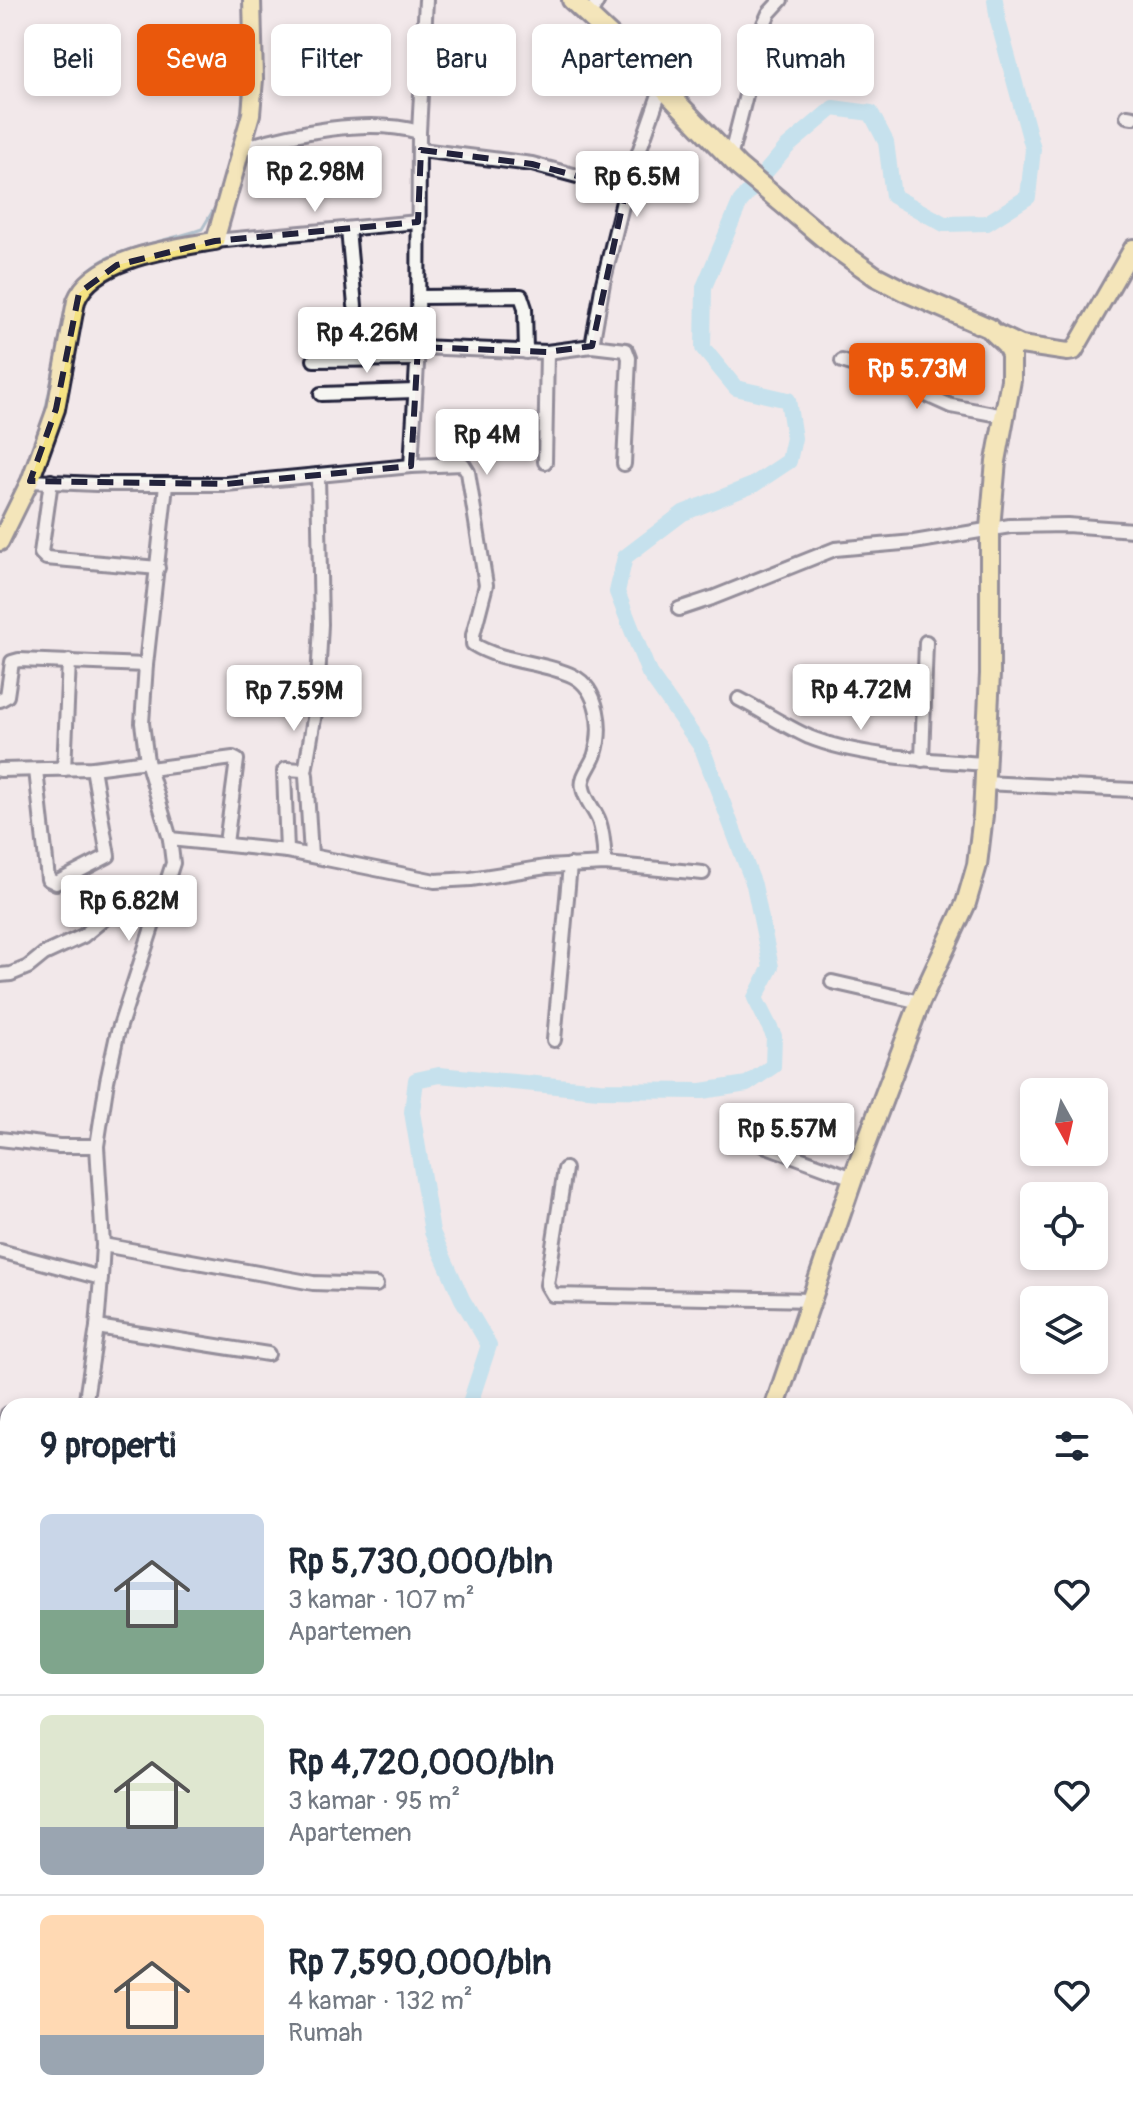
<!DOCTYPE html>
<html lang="id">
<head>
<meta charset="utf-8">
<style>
  :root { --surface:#fff; --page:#f6f6f7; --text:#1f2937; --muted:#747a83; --line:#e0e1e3; --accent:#ea580c }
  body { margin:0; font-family:Pangolin,sans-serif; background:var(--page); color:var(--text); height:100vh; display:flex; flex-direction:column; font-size:30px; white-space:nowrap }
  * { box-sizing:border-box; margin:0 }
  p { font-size:26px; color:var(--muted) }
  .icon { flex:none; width:44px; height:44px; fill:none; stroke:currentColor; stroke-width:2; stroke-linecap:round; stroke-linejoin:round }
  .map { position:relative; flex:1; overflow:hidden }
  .sheet { position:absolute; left:0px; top:1398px; width:1134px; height:714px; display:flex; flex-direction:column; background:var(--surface); border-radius:24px 24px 0 0; box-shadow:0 4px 12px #0003 }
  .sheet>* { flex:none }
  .hud { position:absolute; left:24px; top:24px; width:1086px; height:72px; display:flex; gap:16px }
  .needle { width:52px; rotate:172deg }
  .tools { position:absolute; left:1020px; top:1078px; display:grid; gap:16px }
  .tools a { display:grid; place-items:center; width:88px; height:88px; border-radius:12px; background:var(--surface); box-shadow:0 4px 12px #0003; font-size:40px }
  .price { position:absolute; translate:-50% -68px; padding:0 18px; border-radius:8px; background:#fff; color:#222; font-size:26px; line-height:52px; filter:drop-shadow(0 2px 4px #0008) }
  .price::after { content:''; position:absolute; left:50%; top:48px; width:24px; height:18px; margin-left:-12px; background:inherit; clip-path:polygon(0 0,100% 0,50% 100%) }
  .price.selected { background:var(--accent); color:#fff }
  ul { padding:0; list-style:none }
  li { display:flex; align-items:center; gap:24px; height:200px; padding:0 40px }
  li+li { border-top:2px solid var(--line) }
  li span { display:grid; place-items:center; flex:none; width:224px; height:160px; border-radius:12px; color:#555 }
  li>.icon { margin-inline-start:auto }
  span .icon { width:96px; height:96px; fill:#fffc; stroke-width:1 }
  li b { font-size:34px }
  h2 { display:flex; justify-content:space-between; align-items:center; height:96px; padding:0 40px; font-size:34px }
  .tag { padding:0 28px; border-radius:12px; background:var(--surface); box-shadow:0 4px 12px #0003; font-size:28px; line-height:72px }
  .tag.selected { background:var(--accent); color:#fff }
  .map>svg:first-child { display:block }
</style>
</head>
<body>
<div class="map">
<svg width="1133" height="2111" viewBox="0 0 1133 2111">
  <rect width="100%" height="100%" fill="#f2e8ea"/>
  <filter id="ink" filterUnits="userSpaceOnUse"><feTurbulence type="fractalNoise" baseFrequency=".0125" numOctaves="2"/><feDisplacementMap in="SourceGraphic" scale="16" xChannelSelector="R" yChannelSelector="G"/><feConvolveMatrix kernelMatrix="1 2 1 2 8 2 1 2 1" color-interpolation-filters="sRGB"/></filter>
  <g filter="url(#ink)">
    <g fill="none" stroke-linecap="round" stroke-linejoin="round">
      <g stroke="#6490a8" stroke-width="3">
        <polyline points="235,143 242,110 245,27"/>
        <path d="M72 293C92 246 160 245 202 229L217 204"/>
        <polyline points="43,422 66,312"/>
        <polyline points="2,521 30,459"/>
      </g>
      <g stroke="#90daf1" stroke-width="16">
        <polyline points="469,1406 489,1345 462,1299 432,1232 412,1112 416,1080 439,1075 599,1090 702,1091 747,1084 773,1066 774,1036 755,998 771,967 754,885 702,748 649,673 617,592 625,557 683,513 753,485 789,461 794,438 788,400 736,388 703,348 704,287 740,202 787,147 833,108 871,113 886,142 893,196 944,224 987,223 1028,197 1033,149 998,21 995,0"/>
        <polyline points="199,2111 207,2104"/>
      </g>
      <defs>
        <g id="minor">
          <polyline points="590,15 598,0"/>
          <polyline points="1127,116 1133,117"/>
          <path d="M243 148C293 133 368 117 419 132"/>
          <polyline points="421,150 532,164 626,189"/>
          <polyline points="730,158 764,24 769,13 781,0"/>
          <polyline points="348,229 355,306"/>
          <polyline points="215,241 418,222"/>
          <polyline points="419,297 521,296 525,308 526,352"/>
          <polyline points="592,346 603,283 626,189 662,86"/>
          <polyline points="418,347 547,352 592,346 626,350 629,358 624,464"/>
          <polyline points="314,360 417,359"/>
          <polyline points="842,361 873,371 951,406 1004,416"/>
          <polyline points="321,394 415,391"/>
          <polyline points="545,462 547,352"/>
          <polyline points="411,466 418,347 419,132 426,0"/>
          <path d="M30 481 96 484H226L411 466 463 464 468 472 486 585 473 635V644C503 663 542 661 573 676 599 689 603 729 595 754 592 765 580 776 583 788 585 800 595 810 599 821 604 835 604 850 605 864"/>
          <polyline points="51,481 41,553 46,558 158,568"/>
          <polyline points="679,609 712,598 835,549 914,542 1010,526 1067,525 1133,530"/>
          <path d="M739 699C762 711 785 726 809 737 858 757 932 760 985 764"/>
          <polyline points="0,700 7,696 12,662 19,660 146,665"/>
          <polyline points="922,760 926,642"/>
          <polyline points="64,769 69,661"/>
          <polyline points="150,769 233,758 237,760 226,843"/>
          <polyline points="0,770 93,768 147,761"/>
          <polyline points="36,770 48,879 56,883 108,856 93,768"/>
          <polyline points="305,772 317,701 321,624 318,475"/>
          <polyline points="983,783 1133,790"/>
          <polyline points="170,839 287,851 435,881 471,879 546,867 605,864 703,873"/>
          <polyline points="287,851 284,771 286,769 303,770 306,775 311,855"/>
          <polyline points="0,975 11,974 28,967 44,954 83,936 111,913 127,910 159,911"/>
          <polyline points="832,982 920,1002"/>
          <polyline points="554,1040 570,865"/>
          <polyline points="734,1134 853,1178"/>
          <polyline points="0,1139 59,1146 97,1146"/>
          <polyline points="565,1169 547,1285 553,1295 812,1300"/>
          <polyline points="103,1245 313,1283 376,1285"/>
          <polyline points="0,1251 101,1278"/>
          <polyline points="97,1327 268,1354"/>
          <polyline points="85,1406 97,1327 101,1278 103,1245 97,1146 107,1081 117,1035 173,863 170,839 147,761 142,723 146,665 166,485"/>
          <polyline points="0,1442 8,1414"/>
          <polyline points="0,1895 8,1896"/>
          <polyline points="6,2098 8,2097"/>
          <polyline points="386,2104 387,2111"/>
          <polyline points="444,2104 444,2111"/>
          <polyline points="592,2104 617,2111"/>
          <polyline points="297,2111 298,2104"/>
        </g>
        <g id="major">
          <polyline points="998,334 1021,345 1068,352 1074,351 1133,248"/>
          <path d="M0 542 30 481 56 409 76 301C93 257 174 248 215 241L251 114 254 79 252 0"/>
        </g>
        <g id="highway">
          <polyline points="572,0 632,56 739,167 837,249 875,276 904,291 989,328 1006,344 1011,354 1011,380 996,461 990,528 990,674 983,815 977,865 966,903 920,1002 853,1178 775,1406"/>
          <polyline points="525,2111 528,2104"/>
        </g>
      </defs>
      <use href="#minor" stroke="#22223b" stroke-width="18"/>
      <use href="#major" stroke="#22223b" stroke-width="22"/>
      <use href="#highway" stroke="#22223b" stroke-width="24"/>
      <use href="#minor" stroke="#f6f6f2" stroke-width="12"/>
      <use href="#major" stroke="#f5e382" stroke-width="16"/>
      <use href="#highway" stroke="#f5e382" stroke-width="18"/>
    </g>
  </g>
  <path d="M0 0H1133V2111H0ZM421 150 532 164 626 189 592 346 547 352 418 347 411 466 226 484 30 481 56 409 79 293 117 265 215 241 418 222Z" fill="#f2e8ea" fill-opacity=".55" fill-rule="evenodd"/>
  <path fill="none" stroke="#22223b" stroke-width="6" stroke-dasharray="16 10" stroke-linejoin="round" d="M421 150 532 164 626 189 592 346 547 352 418 347 411 466 226 484 30 481 56 409 79 293 117 265 215 241 418 222Z"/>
</svg>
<div class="tools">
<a><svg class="needle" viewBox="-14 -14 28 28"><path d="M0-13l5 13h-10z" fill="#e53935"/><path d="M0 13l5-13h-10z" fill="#747a83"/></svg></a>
<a><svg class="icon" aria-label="locate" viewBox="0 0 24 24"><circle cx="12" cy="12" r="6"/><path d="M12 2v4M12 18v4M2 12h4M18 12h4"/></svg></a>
<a><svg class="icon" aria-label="layers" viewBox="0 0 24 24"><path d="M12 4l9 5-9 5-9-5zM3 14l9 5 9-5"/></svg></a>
</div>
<b class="price" style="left:315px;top:214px">Rp 2.98M</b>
<b class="price" style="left:637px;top:219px">Rp 6.5M</b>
<b class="price" style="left:367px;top:375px">Rp 4.26M</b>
<b class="price selected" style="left:917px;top:411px">Rp 5.73M</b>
<b class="price" style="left:487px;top:477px">Rp 4M</b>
<b class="price" style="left:861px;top:732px">Rp 4.72M</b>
<b class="price" style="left:294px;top:733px">Rp 7.59M</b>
<b class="price" style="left:129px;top:943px">Rp 6.82M</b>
<b class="price" style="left:787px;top:1171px">Rp 5.57M</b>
<div class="hud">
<a class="tag">Beli</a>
<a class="tag selected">Sewa</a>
<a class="tag">Filter</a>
<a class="tag">Baru</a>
<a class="tag">Apartemen</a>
<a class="tag">Rumah</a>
</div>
<section class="sheet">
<h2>9 properti<svg class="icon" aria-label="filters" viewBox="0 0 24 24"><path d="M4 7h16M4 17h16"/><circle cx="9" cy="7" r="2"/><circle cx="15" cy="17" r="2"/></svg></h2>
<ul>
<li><span style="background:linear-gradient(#c9d6e8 60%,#7fa58c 0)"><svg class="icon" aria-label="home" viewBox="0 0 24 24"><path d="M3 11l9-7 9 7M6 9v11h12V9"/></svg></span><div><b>Rp 5,730,000/bln</b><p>3 kamar · 107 m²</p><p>Apartemen</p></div><svg class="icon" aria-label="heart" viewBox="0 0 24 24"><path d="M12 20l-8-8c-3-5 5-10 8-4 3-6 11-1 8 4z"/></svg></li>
<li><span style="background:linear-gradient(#dfe7d0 70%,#9aa5b1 0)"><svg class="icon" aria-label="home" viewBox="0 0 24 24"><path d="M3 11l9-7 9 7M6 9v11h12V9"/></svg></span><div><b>Rp 4,720,000/bln</b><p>3 kamar · 95 m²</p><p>Apartemen</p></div><svg class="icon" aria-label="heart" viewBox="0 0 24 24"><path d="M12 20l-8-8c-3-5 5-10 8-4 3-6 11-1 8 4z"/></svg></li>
<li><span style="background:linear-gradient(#ffd9b3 75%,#9aa5b1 0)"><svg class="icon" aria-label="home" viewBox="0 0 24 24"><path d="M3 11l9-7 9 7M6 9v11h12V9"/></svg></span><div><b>Rp 7,590,000/bln</b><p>4 kamar · 132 m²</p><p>Rumah</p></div><svg class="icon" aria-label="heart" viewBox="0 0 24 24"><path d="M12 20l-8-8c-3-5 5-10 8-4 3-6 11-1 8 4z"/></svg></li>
</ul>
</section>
</div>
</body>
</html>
